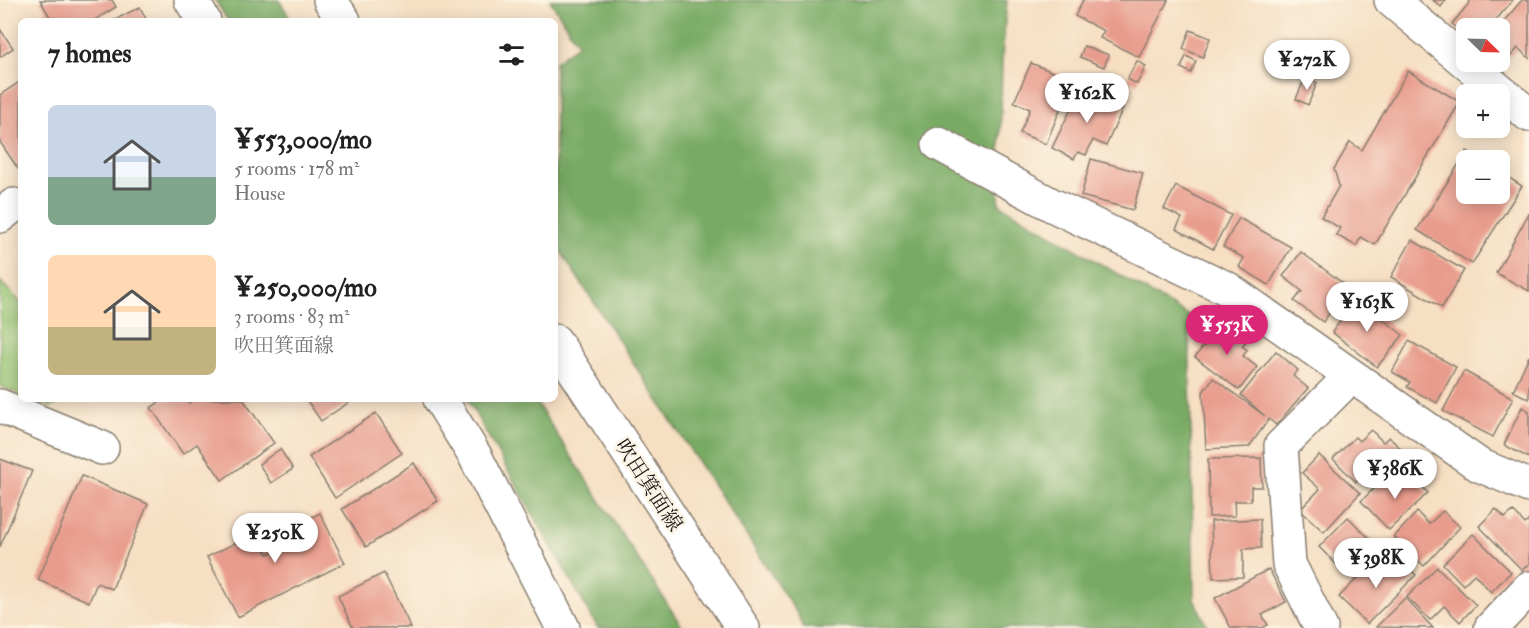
<!DOCTYPE html>
<html lang="en">
<head>
<meta charset="utf-8">
<style>
  :root { --surface:#fff; --page:#f6f6f6; --text:#222; --muted:#767676; --accent:#db2777 }
  body { margin:0; font-family:"IM FELL Double Pica","Noto Serif JP",serif; background:var(--page); color:var(--text); height:100vh; display:flex; flex-direction:column; font-size:22px; white-space:nowrap }
  * { box-sizing:border-box; margin:0 }
  p { font-size:20px; color:var(--muted) }
  .icon { flex:none; width:33px; height:33px; fill:none; stroke:currentColor; stroke-width:2; stroke-linecap:round; stroke-linejoin:round }
  .map { position:relative; flex:1; overflow:hidden }
  .details { position:absolute; left:18px; top:18px; width:540px; height:384px; display:flex; flex-direction:column; background:var(--surface); border-radius:9px; box-shadow:0 3px 15px #0003 }
  .details>* { flex:none }
  .needle { width:39px; rotate:113deg }
  .controls { position:absolute; left:1456px; top:18px; display:grid; gap:12px }
  .controls a { display:grid; place-items:center; width:54px; height:54px; border-radius:9px; background:var(--surface); box-shadow:0 3px 15px #0003; font-size:30px }
  .price { position:absolute; translate:-50% -51px; padding:0 14px; border-radius:21px; background:#fff; color:#222; font-size:20px; line-height:39px; filter:drop-shadow(0 2px 3px #0008) }
  .price::after { content:''; position:absolute; left:50%; top:36px; width:18px; height:14px; margin-left:-9px; background:inherit; clip-path:polygon(0 0,100% 0,50% 100%) }
  .price.selected { background:var(--accent); color:#fff }
  ul { padding:0; list-style:none }
  li { display:flex; align-items:center; gap:18px; height:150px; padding:0 30px }
  li span { display:grid; place-items:center; flex:none; width:168px; height:120px; border-radius:9px; color:#555 }
  li>.icon { margin-inline-start:auto }
  span .icon { width:72px; height:72px; fill:#fffc; stroke-width:1 }
  li b { font-size:26px }
  h2 { display:flex; justify-content:space-between; align-items:center; height:72px; padding:0 30px; font-size:26px }
  .map>svg:first-child { display:block }
</style>
</head>
<body>
<div class="map">
<svg width="1529" height="628" viewBox="0 0 1529 628">
  <rect width="100%" height="100%" fill="#fcf5e5"/>
  <filter id="ink" filterUnits="userSpaceOnUse"><feTurbulence type="fractalNoise" baseFrequency=".0167" numOctaves="2"/><feDisplacementMap in="SourceGraphic" scale="12" xChannelSelector="R" yChannelSelector="G"/><feConvolveMatrix kernelMatrix="1 2 1 2 8 2 1 2 1" color-interpolation-filters="sRGB"/></filter>
  <filter id="wash" filterUnits="userSpaceOnUse"><feTurbulence type="fractalNoise" baseFrequency=".008" numOctaves="4" result="noise"/><feDisplacementMap in="SourceGraphic" scale="24" xChannelSelector="R" yChannelSelector="G"/><feGaussianBlur stdDeviation="1.35" result="paint"/><feColorMatrix in="noise" values="0 0 0 0 0 0 0 0 0 0 0 0 0 0 0 0 0 1.4 0 .05"/><feComposite in="paint" operator="in"/></filter>
  <g filter="url(#wash)">
    <rect width="100%" height="100%" fill="#f6dfc3"/>
    <g fill="#96c472" stroke="#597047" stroke-width="1.5">
      <polygon points="0,281 21,303 21,395 0,386"/>
      <polygon points="31,399 72,399 50,407"/>
    </g>
    <g fill="#78aa64" stroke="#4a6340" stroke-width="1.5">
      <polygon points="215,0 279,0 292,21 228,21"/>
      <polygon points="550,0 1007,0 1002,57 999,204 1189,316 1194,599 1208,628 803,628 798,615 555,243 555,62 578,44"/>
      <polygon points="467,399 534,399 683,628 598,628"/>
    </g>
    <g id="blocks">
      <g fill="#e89c8d">
        <polygon points="40,0 112,0 116,7 93,21 43,21 50,17"/>
        <polygon points="1083,0 1168,0 1139,57 1100,38 1104,31 1075,16"/>
        <polygon points="1433,0 1446,0 1441,7"/>
        <polygon points="1468,0 1513,0 1489,28 1467,28 1467,36 1452,24 1470,2"/>
        <polygon points="1522,0 1529,0 1529,58 1518,48 1510,57 1500,49 1500,28 1498,28"/>
        <polygon points="140,7 147,21 112,21"/>
        <polygon points="0,29 13,48 0,57"/>
        <polygon points="1190,30 1210,38 1203,57 1183,49"/>
        <polygon points="1084,46 1109,55 1104,67 1080,57"/>
        <polygon points="1186,56 1196,61 1191,73 1181,68"/>
        <polygon points="1137,61 1146,66 1137,84 1127,79"/>
        <polygon points="1031,63 1072,80 1046,144 1020,133 1030,109 1014,102"/>
        <polygon points="1408,71 1460,102 1375,245 1361,237 1356,246 1336,235 1340,228 1321,217 1339,186 1334,169 1350,142 1362,150"/>
        <polygon points="1305,78 1317,83 1308,105 1296,99"/>
        <polygon points="21,81 21,173 0,142 0,95"/>
        <polygon points="1081,88 1123,108 1106,146 1093,140 1086,155 1078,152 1074,159 1052,148"/>
        <polygon points="1467,151 1481,160 1467,160 1467,194 1500,194 1500,172 1522,186 1472,264 1417,230"/>
        <polygon points="1091,159 1143,173 1133,210 1081,196"/>
        <polygon points="1176,186 1231,215 1213,249 1176,229 1182,218 1164,209"/>
        <polygon points="1529,213 1529,291 1496,273"/>
        <polygon points="1239,218 1291,247 1269,285 1239,267 1244,258 1223,247"/>
        <polygon points="1412,240 1464,270 1442,308 1391,277"/>
        <polygon points="1301,252 1348,287 1323,322 1294,301 1302,291 1283,276"/>
        <polygon points="1357,299 1403,335 1377,367 1332,332"/>
        <polygon points="1222,322 1247,340 1242,346 1247,350 1243,356 1257,367 1239,390 1195,357"/>
        <polygon points="1409,341 1456,367 1437,403 1407,387 1410,382 1392,372"/>
        <polygon points="1276,351 1298,370 1293,376 1308,388 1276,425 1269,419 1249,447 1206,449 1203,392 1213,378 1265,416 1241,395"/>
        <polygon points="1529,356 1529,399 1513,391"/>
        <polygon points="1464,371 1513,398 1493,437 1443,411"/>
        <polygon points="163,399 186,399 189,403 195,399 243,399 274,443 222,480 197,444 183,454 151,408"/>
        <polygon points="306,399 354,399 321,421"/>
        <polygon points="1522,407 1529,411 1529,458 1504,445"/>
        <polygon points="376,413 402,453 335,498 309,457"/>
        <polygon points="1371,430 1383,442 1389,437 1403,451 1376,479 1367,470 1356,482 1333,459 1355,437 1359,441"/>
        <polygon points="280,449 293,469 271,483 259,464"/>
        <polygon points="1319,455 1360,493 1324,532 1300,510 1320,489 1302,473"/>
        <polygon points="1261,458 1262,487 1251,487 1251,501 1234,501 1235,516 1209,517 1208,459"/>
        <polygon points="0,459 32,471 0,547"/>
        <polygon points="414,463 438,501 366,547 342,509"/>
        <polygon points="1408,471 1428,493 1389,530 1361,501 1383,480 1391,487"/>
        <polygon points="82,476 148,504 112,589 97,583 89,602 38,580"/>
        <polygon points="1496,509 1505,518 1513,511 1525,524 1529,520 1529,564 1522,570 1479,526"/>
        <polygon points="1443,511 1460,527 1424,566 1394,537 1417,512 1429,524"/>
        <polygon points="320,513 345,563 238,617 207,557 257,532 268,554 280,549 274,537"/>
        <polygon points="1348,517 1377,546 1348,576 1319,547"/>
        <polygon points="1260,519 1261,548 1243,549 1243,577 1213,578 1211,521"/>
        <polygon points="1473,534 1511,572 1491,592 1474,574 1463,585 1443,564"/>
        <polygon points="1400,558 1416,575 1367,624 1339,597 1371,564 1382,575"/>
        <polygon points="1437,567 1476,605 1460,622 1444,606 1430,620 1407,597"/>
        <polygon points="1269,569 1286,602 1262,615 1268,625 1262,628 1231,628 1215,598"/>
        <polygon points="384,573 411,628 353,628 338,596"/>
        <polygon points="1405,598 1433,628 1376,627"/>
      </g>
    </g>
  </g>
  <g filter="url(#ink)">
    <use href="#blocks" fill-opacity="0" stroke="#897e70" stroke-width="1.5"/>
    <g fill="none" stroke-linecap="round" stroke-linejoin="round">
      <defs>
        <g id="minor">
          <polyline points="191,0 204,21"/>
          <polyline points="1391,0 1529,115"/>
          <polyline points="939,144 1052,205 1228,289 1479,465 1529,486"/>
          <polyline points="0,216 14,205"/>
          <polyline points="440,399 475,456 563,628"/>
          <polyline points="0,406 102,448"/>
          <polyline points="1321,628 1289,564 1281,446 1351,376"/>
          <polyline points="1491,628 1529,588"/>
        </g>
        <g id="secondary">
          <polyline points="330,0 344,21"/>
          <polyline points="555,341 743,628"/>
        </g>
      </defs>
      <use href="#minor" stroke="#897e70" stroke-width="36"/>
      <use href="#secondary" stroke="#897e70" stroke-width="36"/>
      <use href="#minor" stroke="#fff" stroke-width="33"/>
      <use href="#secondary" stroke="#fff" stroke-width="33"/>
    </g>
  </g>
  <g text-anchor="middle" stroke-width="5" stroke-linejoin="round" paint-order="stroke">
    <g font-size="21" fill="#1c1c1c" stroke="#fcf5e5">
      <text transform="translate(649 485) rotate(57)" y="7">吹田箕面線</text>
    </g>
  </g>
</svg>
<div class="controls">
<a><svg class="needle" viewBox="-14 -14 28 28"><path d="M0-13l5 13h-10z" fill="#e53935"/><path d="M0 13l5-13h-10z" fill="#767676"/></svg></a>
<a>+</a>
<a>−</a>
</div>
<b class="price" style="left:1307px;top:91px">¥272K</b>
<b class="price" style="left:1087px;top:124px">¥162K</b>
<b class="price" style="left:1367px;top:333px">¥163K</b>
<b class="price selected" style="left:1227px;top:356px">¥553K</b>
<b class="price" style="left:1395px;top:500px">¥386K</b>
<b class="price" style="left:275px;top:564px">¥250K</b>
<b class="price" style="left:1376px;top:589px">¥398K</b>
<section class="details">
<h2>7 homes<svg class="icon" aria-label="filters" viewBox="0 0 24 24"><path d="M4 7h16M4 17h16"/><circle cx="9" cy="7" r="2"/><circle cx="15" cy="17" r="2"/></svg></h2>
<ul>
<li><span style="background:linear-gradient(#c9d6e8 60%,#7fa58c 0)"><svg class="icon" aria-label="home" viewBox="0 0 24 24"><path d="M3 11l9-7 9 7M6 9v11h12V9"/></svg></span><div><b>¥553,000/mo</b><p>5 rooms · 178 m²</p><p>House</p></div></li>
<li><span style="background:linear-gradient(#ffd9b3 60%,#c2b280 0)"><svg class="icon" aria-label="home" viewBox="0 0 24 24"><path d="M3 11l9-7 9 7M6 9v11h12V9"/></svg></span><div><b>¥250,000/mo</b><p>3 rooms · 83 m²</p><p>吹田箕面線</p></div></li>
</ul>
</section>
</div>
</body>
</html>
